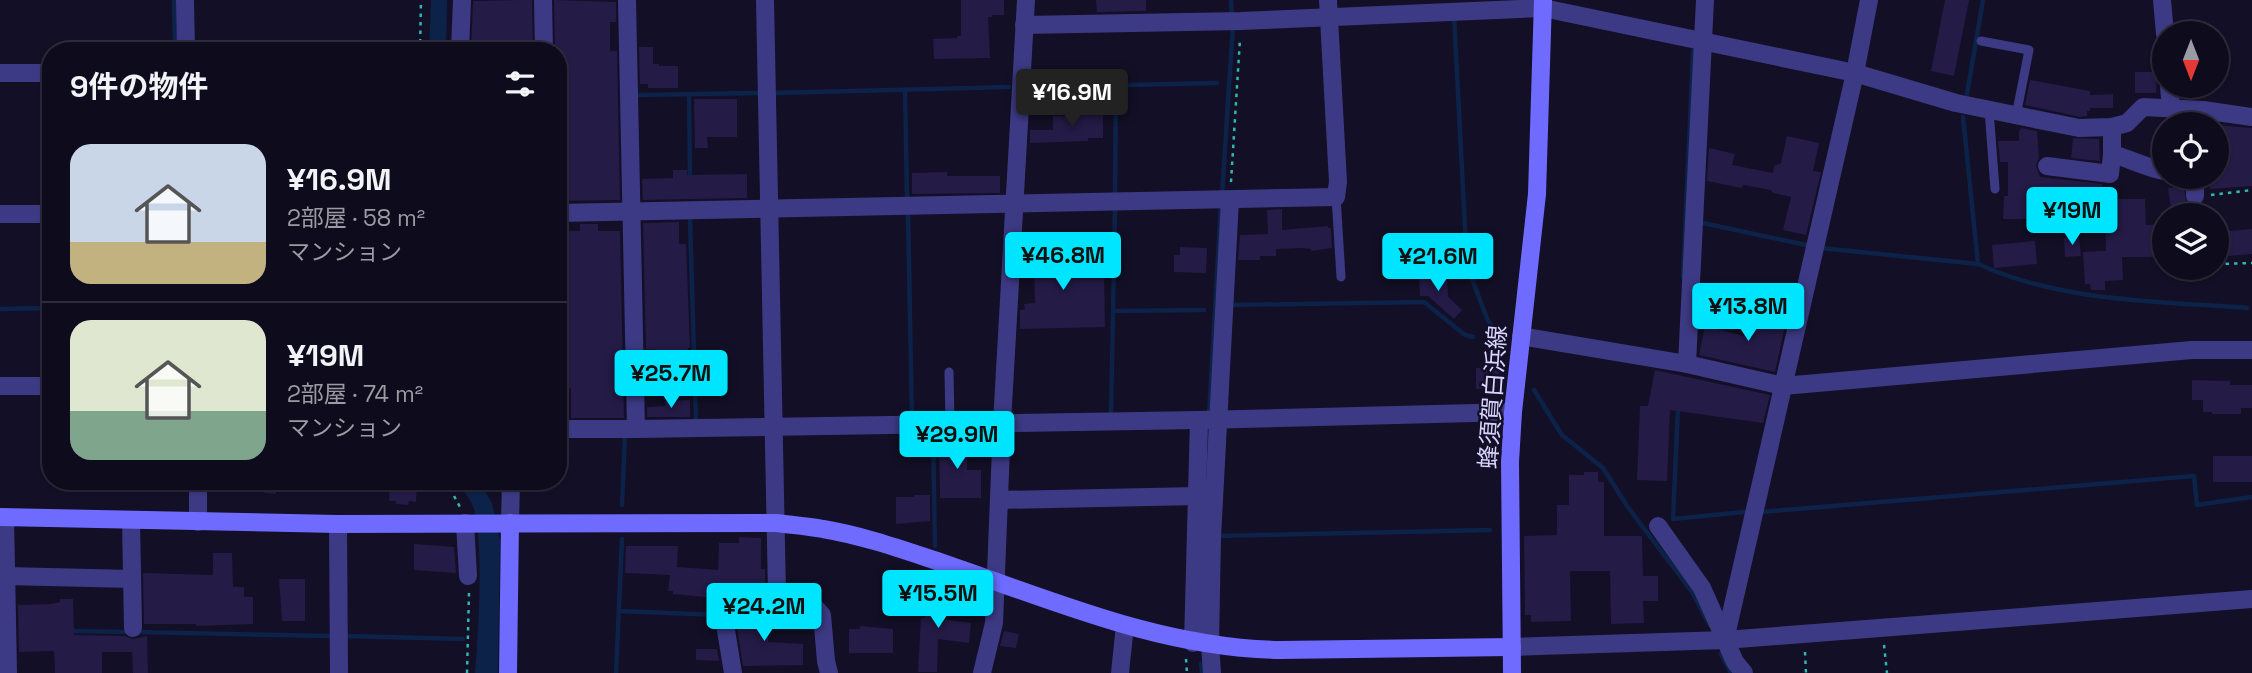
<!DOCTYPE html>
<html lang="ja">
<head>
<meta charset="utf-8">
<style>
  :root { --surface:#0e0b1c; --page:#1c1929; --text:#f1f3f6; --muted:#9b9ba3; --line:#2e2b3b; --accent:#00e5ff }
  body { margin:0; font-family:"Space Grotesk","Noto Sans JP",sans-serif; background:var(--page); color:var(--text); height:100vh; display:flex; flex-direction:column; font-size:26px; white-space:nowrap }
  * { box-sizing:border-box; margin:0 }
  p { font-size:23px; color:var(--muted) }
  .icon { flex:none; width:38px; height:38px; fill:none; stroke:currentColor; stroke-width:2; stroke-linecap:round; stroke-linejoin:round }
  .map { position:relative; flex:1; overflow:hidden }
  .side { position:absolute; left:42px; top:42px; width:525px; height:448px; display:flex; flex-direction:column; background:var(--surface); border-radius:28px; box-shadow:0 2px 5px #0004,0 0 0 2px var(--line) }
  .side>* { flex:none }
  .needle { width:46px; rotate:180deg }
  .controls { position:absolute; left:2152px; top:21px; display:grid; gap:14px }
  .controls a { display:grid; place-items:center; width:77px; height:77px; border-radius:50%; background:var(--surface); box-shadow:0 2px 5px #0004,0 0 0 2px var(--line); font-size:35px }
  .price { position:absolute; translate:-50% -60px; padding:0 16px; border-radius:7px; background:var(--accent); color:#111; font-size:23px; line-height:46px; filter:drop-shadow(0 2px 4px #0008) }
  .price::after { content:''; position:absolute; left:50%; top:42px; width:21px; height:16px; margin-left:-10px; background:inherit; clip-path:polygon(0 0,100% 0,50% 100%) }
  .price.on { background:#222; color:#fff }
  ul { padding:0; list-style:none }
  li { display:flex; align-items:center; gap:21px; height:175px; padding:0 28px }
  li+li { border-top:2px solid var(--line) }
  li span { display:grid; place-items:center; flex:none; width:196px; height:140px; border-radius:21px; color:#555 }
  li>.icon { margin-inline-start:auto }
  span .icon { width:84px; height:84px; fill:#fffc; stroke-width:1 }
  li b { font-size:30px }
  h2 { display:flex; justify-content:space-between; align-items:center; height:84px; padding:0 28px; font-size:30px }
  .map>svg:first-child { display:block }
</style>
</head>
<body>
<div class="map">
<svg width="2252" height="673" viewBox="0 0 2252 673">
  <rect width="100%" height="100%" fill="#130f26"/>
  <g fill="#0c2248">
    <polygon points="431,0 447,0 446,51 429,51"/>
    <path d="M457 481H479L492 503 500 540 498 673H475C478 639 485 532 472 504 468 496 462 489 457 481Z"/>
  </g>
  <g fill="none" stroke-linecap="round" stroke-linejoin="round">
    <g stroke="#0c2248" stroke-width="4.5">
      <polyline points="174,0 175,51"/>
      <polyline points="1231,0 1232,17"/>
      <polyline points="1454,16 1467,266 1488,321 1502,339"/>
      <polyline points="1035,87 1217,83"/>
      <polyline points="905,90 907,198"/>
      <polyline points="774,93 1009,87"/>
      <polyline points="689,94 690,181"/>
      <polyline points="1967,94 1983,0"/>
      <polyline points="638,95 758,93"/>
      <polyline points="1963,117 1978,264"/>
      <polyline points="1222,195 1233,26"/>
      <polyline points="1115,196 1116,85"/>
      <polyline points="908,214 912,421"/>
      <polyline points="690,220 696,423"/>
      <polyline points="1703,223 1806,245"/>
      <path d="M1821 248 1978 264C2061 302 2157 301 2247 308"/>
      <polyline points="1683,277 1693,51"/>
      <polyline points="1230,305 1424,302 1465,335 1473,337"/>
      <polyline points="0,309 51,308"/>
      <polyline points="1113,311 1204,310"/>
      <polyline points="1534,390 1562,435 1603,468 1627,506 1692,592 1709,624"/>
      <polyline points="1678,408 1673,519 1744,512"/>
      <polyline points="1111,415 1115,211"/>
      <polyline points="1209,415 1221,204"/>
      <polyline points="926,433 985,434"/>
      <polyline points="933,433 935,546"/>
      <polyline points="1207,471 1209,424"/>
      <polyline points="622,505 625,435 628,435"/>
      <polyline points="1761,512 2194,476 2197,505 2252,497"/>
      <polyline points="1219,536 1490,530"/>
      <polyline points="619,611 718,615"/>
      <polyline points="71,631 129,632"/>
      <polyline points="137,632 332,636"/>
      <polyline points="345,636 463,639"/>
      <polyline points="1721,654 1731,673"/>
      <polyline points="1201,664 1202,673"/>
      <polyline points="616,673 622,539"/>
    </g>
  </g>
  <g fill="#241b47">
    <polygon points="518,0 532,0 533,51 471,51 473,1"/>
    <polygon points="554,0 616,2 616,22 610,22 610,51 617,51 620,200 559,201 558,51 555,51"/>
    <polygon points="961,0 1004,0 1004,15 992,15 992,17 988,17 990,58 934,59 933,39 957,38 957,36 961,36"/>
    <polygon points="1096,0 1146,0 1146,11 1097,12"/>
    <polygon points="1945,0 1969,0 1954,76 1931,71"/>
    <polygon points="639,47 653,47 653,64 659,64 659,66 678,66 678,88 648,88 648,84 640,84"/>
    <polygon points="2135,72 2157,72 2156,93 2135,93"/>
    <polygon points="2030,80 2090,91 2090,95 2113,94 2113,108 2090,108 2090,111 2087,111 2087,116 2080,117 2025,105"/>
    <polygon points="694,99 737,99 737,137 707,137 708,148 695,148"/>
    <polygon points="1073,112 1103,112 1103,138 1088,138 1088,141 1030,143 1030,130 1053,130 1053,116 1073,116"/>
    <polygon points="2217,125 2252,128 2252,186 2210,189 2209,177 2217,177"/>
    <polygon points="2021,128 2037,131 2039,158 2036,165 2040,177 2102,184 2102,187 2105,188 2104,199 2145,199 2146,225 2165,224 2165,250 2157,250 2157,257 2122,257 2123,280 2105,281 2105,290 2091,290 2090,284 2085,284 2083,252 2106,251 2105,214 2083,212 2082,217 2068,215 2069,206 2031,205 2031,219 2003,219 2004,196 2008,196 2008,162 2000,162 1998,141 2019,141 2019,132"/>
    <polygon points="1787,136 1819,143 1813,171 1821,172 1806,235 1783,230 1791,197 1773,193 1771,190 1743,185 1742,188 1707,181 1709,148 1735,154 1732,165 1773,173 1774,166 1781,163"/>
    <polygon points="2073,138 2099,139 2100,161 2071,158"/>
    <polygon points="673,170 687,170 687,175 747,174 747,198 643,200 642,179 673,178"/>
    <polygon points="947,172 947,176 1000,176 1000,193 912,194 912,173"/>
    <polygon points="2184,186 2188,215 2172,215 2168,188"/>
    <polygon points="1282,209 1282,230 1328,226 1328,228 1331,228 1332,248 1311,251 1311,249 1302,248 1276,249 1276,256 1260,256 1260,260 1238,260 1240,235 1268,234 1267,210"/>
    <polygon points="679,222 679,244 686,244 690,348 688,348 688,366 656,367 656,349 646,349 643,223"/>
    <polygon points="580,224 598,224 598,231 620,231 624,418 571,418 571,388 563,388 563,384 560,384 559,322 564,322 563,288 563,253 558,253 558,236 566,236 566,231 580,231"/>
    <polygon points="2252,229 2252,254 2217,257 2217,232"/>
    <rect x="1094" y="237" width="13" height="12"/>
    <polygon points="2079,237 2081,256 2065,257 2064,238"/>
    <polygon points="2035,241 2037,264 1994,268 1992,245"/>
    <polygon points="1068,244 1069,269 1104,268 1105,327 1020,329 1020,310 1025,309 1024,304 1035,303 1034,269 1028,269 1027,246"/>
    <polygon points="1180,247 1207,248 1206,273 1174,272 1174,255 1180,255"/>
    <polygon points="1447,274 1448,297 1462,310 1454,319 1428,296 1420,296 1419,275"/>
    <polygon points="1758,310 1787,317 1775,372 1699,355 1705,326 1752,338"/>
    <polygon points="1499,367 1500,388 1476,389 1476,368"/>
    <polygon points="1655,370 1770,395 1763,423 1670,410 1667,481 1637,480 1640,406 1648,406"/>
    <polygon points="2192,380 2230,381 2230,385 2252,385 2252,408 2241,408 2241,414 2212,414 2212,412 2203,412 2203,400 2192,400"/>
    <polygon points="690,400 690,417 647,417 647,407 665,406 665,401"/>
    <polygon points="939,437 964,437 964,446 967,446 967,470 981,470 981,498 940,498"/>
    <rect x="2213" y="456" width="39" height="26"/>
    <polygon points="1584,472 1598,472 1598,482 1604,482 1604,536 1642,536 1643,576 1658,576 1658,601 1643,601 1644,623 1611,624 1610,571 1570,571 1571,621 1531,622 1531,615 1525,615 1524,536 1557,535 1557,505 1569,505 1569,475 1584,475"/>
    <polygon points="264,481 276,481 276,494 264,493"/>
    <polygon points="390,481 417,481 416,502 409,501 408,505 396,504 396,501 389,501"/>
    <polygon points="914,495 930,495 930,521 896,524 896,497 914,497"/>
    <polygon points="739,537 761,538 761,569 765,569 765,584 715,598 673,594 673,591 668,591 670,575 625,573 626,546 678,546 677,567 718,570 719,543 739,543"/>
    <polygon points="414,544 454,547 456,573 414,570"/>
    <polygon points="213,553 232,553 233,587 244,587 244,597 253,597 253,624 196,626 196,624 144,624 143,573 213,575"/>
    <polygon points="279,579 305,579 305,621 282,621"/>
    <polygon points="934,581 948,584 940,619 971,623 969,643 938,639 937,672 918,672 921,618 925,618"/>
    <polygon points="60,599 73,599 74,635 125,636 133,639 147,636 148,673 133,673 132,652 102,652 102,673 55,673 54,651 19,652 18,605 51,604 60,602"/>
    <polygon points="768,607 768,642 803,644 803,665 743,666 735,615"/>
    <polygon points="860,626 893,629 893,653 849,653 849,629 860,629"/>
    <polygon points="1004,631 1019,634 1016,648 1000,646"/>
    <polygon points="696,649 717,649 719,661 696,660"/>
  </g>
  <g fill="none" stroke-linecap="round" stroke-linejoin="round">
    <g stroke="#2fb8b0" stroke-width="2.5" stroke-dasharray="3.5 5" stroke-linecap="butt">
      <polyline points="420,51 421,0"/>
      <polyline points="1231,182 1240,39"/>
      <polyline points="2211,195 2252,190"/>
      <polyline points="2217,264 2252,263"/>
      <polyline points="446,481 460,507"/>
      <polyline points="1884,645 1887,673"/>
      <polyline points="1805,652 1806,673"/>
      <polyline points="1186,659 1187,673"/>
      <polyline points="467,673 469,593"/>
    </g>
    <g stroke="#3d3a85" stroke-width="9">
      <polyline points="1981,41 2029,50 2016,116"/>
      <polyline points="1989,110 1995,189"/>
      <polyline points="1336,197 1341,277"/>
      <polyline points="949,372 950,424"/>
    </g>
    <g stroke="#3d3a85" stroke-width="18">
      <polyline points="185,0 186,51"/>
      <polyline points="543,0 544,51"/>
      <polyline points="765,0 777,593 803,594 822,615 826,661 829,673"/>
      <polyline points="2162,0 2165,34"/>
      <polyline points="1024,25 1241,21 1543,8 1855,73 1956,103 2079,128 2112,127 2127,123 2143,107 2203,110 2252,117"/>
      <polyline points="460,51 462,0"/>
      <polyline points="0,73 51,73"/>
      <polyline points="2169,86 2171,108"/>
      <path d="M2112 127V154C2131 159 2146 168 2165 171"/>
      <polyline points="2047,166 2110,174 2112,154"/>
      <polyline points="2195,196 2195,177"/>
      <polyline points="558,213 1336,197 1338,182 1328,0"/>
      <polyline points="0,214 51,214"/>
      <polyline points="1521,336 1687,364 1783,386 2192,350 2252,350"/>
      <polyline points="1687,364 1705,0"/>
      <polyline points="0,386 51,386"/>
      <polyline points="558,429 636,429 627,0"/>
      <polyline points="636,429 1199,420 1513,412"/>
      <polyline points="999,500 1198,496"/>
      <polyline points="5,517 8,673"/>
      <polyline points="131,520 133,628"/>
      <polyline points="198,522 198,481"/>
      <polyline points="465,523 468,576"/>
      <polyline points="510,523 511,481"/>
      <polyline points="338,524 339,673"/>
      <polyline points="1658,526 1702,588 1735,662 1744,673"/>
      <polyline points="6,576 132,579"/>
      <polyline points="1725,640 1855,73 1869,0"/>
      <polyline points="1193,643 1199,420"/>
      <polyline points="1512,647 1725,640 2252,599"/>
      <polyline points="733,673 722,606 777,593"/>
      <polyline points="982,673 994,623 1002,423 1026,0"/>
      <polyline points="1120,673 1125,625"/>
      <polyline points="1212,673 1210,645 1212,537 1230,200"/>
    </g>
    <g stroke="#6f6bff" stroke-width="18">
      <path d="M0 517 338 524 776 523C792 525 808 526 823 529 865 536 906 551 946 564 1054 601 1162 648 1279 650L1512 647"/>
      <polyline points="508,673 510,523"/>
      <polyline points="1512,673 1510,462 1513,412 1537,194 1543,0"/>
    </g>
  </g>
  <g text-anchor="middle" stroke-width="5" stroke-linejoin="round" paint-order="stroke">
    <g font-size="24" fill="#d9d4ff" stroke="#130f26">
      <text transform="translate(1493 397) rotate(-86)" y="8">蜂須賀白浜線</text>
    </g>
  </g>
</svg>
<div class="controls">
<a><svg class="needle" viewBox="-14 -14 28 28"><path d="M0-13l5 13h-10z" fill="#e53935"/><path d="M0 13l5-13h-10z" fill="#9b9ba3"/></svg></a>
<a><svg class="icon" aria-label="locate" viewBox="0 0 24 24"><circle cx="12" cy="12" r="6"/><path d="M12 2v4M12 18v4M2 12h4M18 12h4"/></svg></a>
<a><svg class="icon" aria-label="layers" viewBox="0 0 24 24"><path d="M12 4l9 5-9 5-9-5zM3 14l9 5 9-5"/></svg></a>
</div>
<b class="price on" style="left:1072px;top:129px">¥16.9M</b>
<b class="price" style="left:2072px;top:247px">¥19M</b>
<b class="price" style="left:1063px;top:292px">¥46.8M</b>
<b class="price" style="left:1438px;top:293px">¥21.6M</b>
<b class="price" style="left:1748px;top:343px">¥13.8M</b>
<b class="price" style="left:671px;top:410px">¥25.7M</b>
<b class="price" style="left:957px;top:471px">¥29.9M</b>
<b class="price" style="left:938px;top:630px">¥15.5M</b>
<b class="price" style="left:764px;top:643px">¥24.2M</b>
<section class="side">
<h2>9件の物件<svg class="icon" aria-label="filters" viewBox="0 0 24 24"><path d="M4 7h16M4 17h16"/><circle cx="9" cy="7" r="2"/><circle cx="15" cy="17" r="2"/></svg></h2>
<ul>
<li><span style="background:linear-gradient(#c9d6e8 70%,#c2b280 0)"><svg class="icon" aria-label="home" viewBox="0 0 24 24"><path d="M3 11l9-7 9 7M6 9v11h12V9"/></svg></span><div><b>¥16.9M</b><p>2部屋 · 58 m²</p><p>マンション</p></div></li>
<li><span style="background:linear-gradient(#dfe7d0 65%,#7fa58c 0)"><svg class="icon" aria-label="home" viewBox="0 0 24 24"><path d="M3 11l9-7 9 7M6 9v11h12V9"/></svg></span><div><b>¥19M</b><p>2部屋 · 74 m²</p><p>マンション</p></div></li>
</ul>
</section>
</div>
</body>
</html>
